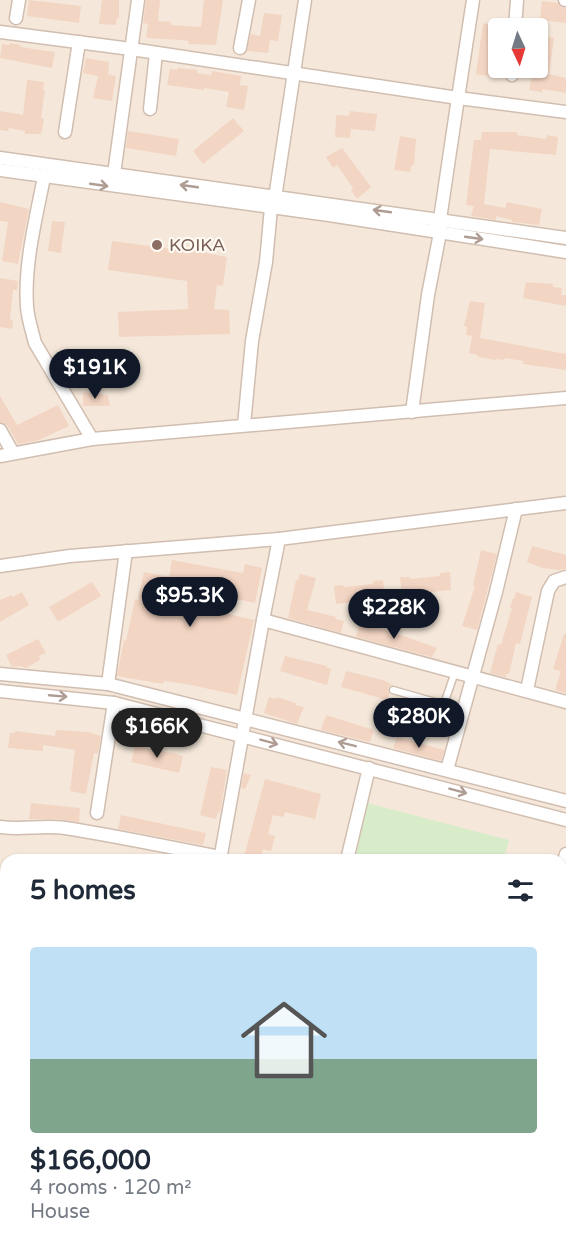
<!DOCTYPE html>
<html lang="en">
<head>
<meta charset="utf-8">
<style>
  :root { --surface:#fff; --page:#f6f6f7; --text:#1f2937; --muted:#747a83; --line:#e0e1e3; --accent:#111827 }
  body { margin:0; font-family:"Varela Round",sans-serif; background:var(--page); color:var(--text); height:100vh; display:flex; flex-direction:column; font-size:22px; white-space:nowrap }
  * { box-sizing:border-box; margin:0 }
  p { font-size:20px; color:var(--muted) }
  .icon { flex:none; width:33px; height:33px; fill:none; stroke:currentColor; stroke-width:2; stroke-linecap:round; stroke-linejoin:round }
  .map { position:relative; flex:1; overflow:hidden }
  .panel { position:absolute; left:0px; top:854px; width:567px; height:404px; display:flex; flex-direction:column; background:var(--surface); border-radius:18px 18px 0 0; box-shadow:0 2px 4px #0004 }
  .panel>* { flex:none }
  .needle { width:39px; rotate:176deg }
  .tools { position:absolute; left:488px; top:18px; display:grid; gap:12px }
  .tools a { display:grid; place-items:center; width:60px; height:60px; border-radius:6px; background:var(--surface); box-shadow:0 2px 4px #0004; font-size:30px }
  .price { position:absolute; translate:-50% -51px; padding:0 14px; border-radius:21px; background:var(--accent); color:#fff; font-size:20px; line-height:39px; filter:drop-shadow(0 2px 3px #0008) }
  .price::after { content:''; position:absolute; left:50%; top:36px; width:18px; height:14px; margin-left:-9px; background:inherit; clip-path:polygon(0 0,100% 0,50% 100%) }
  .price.selected { background:#222; color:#fff }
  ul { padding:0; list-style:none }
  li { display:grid; align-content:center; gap:12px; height:318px; padding:0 30px }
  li+li { border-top:2px solid var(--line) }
  li span { display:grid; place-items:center; height:186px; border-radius:6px; color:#555 }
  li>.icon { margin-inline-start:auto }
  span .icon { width:108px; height:108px; fill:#fffc; stroke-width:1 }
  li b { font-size:26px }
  h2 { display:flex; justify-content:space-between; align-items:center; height:72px; padding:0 30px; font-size:26px }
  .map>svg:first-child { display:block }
</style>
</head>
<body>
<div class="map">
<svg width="566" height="1256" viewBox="0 0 566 1256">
  <rect width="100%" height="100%" fill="#fdf6ec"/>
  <path fill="#f5e8da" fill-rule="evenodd" d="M0 0H566V1256H0ZM498 28H537V68H498ZM6 860H561V1251H6Z"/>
  <polygon fill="#d8ecc9" points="367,803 509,840 504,859 352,860"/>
  <g fill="#f3d5c3">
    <polygon points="29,0 81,6 79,23 27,16"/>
    <polygon points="102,0 119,0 119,18 117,18 116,25 99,24"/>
    <polygon points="146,0 160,0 158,21 171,22 171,25 201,27 204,0 223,0 216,45 188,44 189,41 180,40 146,38 148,24 143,23"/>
    <polygon points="542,1 558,3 561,7 566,8 566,23 540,20"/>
    <polygon points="264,13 282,15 278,41 270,40 268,53 247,51 251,34 260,36"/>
    <polygon points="483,23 498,27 492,77 476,74"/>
    <polygon points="540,36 554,38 549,74 566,78 566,93 543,89 542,92 529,90 534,68 537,68 537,42 539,43"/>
    <polygon points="10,43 21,45 20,47 55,52 52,68 0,58 2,44 9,45"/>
    <polygon points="86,58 109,62 108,74 116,76 112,101 93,98 98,76 83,73"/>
    <polygon points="178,68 197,70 197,73 211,75 212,71 241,76 240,85 248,86 244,110 226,107 229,92 204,88 204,90 167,85 170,69 177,70"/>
    <polygon points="27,80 44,82 43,90 45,90 41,118 44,119 41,134 25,134 25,131 9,128 8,131 0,130 0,111 23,115"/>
    <polygon points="350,111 377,114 375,131 351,129 350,138 335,137 336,115 349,116"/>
    <polygon points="233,118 244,131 203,164 193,151"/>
    <polygon points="128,131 179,139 176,156 126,148"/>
    <polygon points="482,132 517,132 517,135 546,139 547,135 558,137 556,155 490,149 484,204 505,208 507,202 542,209 539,225 512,222 512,220 496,216 496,220 471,216 474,206 466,205 474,140 481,140"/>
    <polygon points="400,136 416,139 414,165 412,165 410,172 394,170"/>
    <polygon points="342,148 371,187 357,199 351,190 353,188 337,165 333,168 326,157"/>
    <polygon points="0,202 29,209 18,264 2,261 8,222 0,221"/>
    <polygon points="52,221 65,222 61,253 48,251"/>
    <polygon points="112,241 173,249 174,245 195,248 195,251 227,257 223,286 217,285 214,309 229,310 230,334 119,337 118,312 188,309 187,281 108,270"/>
    <polygon points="0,278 18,281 17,290 13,290 10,319 13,321 12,329 0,327"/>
    <polygon points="526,282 553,284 553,287 562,288 561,295 566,295 566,306 523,298"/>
    <polygon points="470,301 485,303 480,338 566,354 566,370 523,364 523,361 505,358 504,360 497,359 496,360 478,357 478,355 469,353 472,336 466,335 467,327 464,326"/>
    <polygon points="83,392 108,395 110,406 83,406"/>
    <polygon points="0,396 17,425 58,405 69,426 39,440 18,444 7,425 0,422"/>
    <polygon points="532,546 566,555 566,569 559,570 542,568 527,562"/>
    <polygon points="481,550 497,554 477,630 462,626 475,586 473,586"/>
    <polygon points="172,560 243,573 245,564 262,568 255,603 231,598 228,614 254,620 237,695 186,684 164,681 163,684 117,676 124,640 126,641 135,599 138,600 144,572 169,577"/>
    <polygon points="450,572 451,590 402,595 400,577 410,577 410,579 440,576 440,573"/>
    <polygon points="300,574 316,578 307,610 336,617 335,619 344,621 341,633 288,618 296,580 298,580"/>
    <polygon points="383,580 385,599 336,604 334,586 343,585 344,587 373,584 373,581"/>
    <polygon points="92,582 101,596 58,622 49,607"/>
    <polygon points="22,592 29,605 0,622 0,600 12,595 13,597"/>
    <polygon points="516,592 532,597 520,644 516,643 509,674 506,674 506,677 490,673 498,644 501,645 512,608 510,608 513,598 514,599"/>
    <polygon points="360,622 395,633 437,648 432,657 356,637"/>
    <polygon points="564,634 566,634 566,693 555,690 561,671 553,669"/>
    <polygon points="38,639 46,653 39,656 40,660 26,668 21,666 12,667 6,655"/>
    <polygon points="285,656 327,666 326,667 331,669 327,685 280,671"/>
    <polygon points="346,671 386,681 386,682 392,684 388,688 389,694 387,700 341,687"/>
    <polygon points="269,697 276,699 277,697 296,703 295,705 304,707 297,724 264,713"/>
    <polygon points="326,715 374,730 370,742 321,730"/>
    <polygon points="56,730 88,732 101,736 98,753 94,753 86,794 70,791 75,750 43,745 43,751 8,748 10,733 15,733 15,731 55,736"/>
    <polygon points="397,737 444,750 441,761 393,748"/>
    <polygon points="135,746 177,754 183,757 179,773 131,762"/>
    <polygon points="211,767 227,770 220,813 218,812 216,819 200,815"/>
    <polygon points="244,773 251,775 245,789 241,788"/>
    <polygon points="265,779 321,794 315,819 285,812 284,817 273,815 268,834 275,836 271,851 263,849 261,860 243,860"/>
    <polygon points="31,803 80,808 79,822 57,819 29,819"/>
    <polygon points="121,815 206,833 203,845 118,829"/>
  </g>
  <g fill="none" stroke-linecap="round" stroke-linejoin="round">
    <defs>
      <polyline id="service" points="393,690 442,704 445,701 455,672"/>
      <g id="minor">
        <polyline points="565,0 566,0"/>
        <polyline points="16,18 19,0"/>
        <polyline points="515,28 517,0"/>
        <polyline points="0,32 131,49 458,98 473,0"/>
        <polyline points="240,48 249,0"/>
        <polyline points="512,75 513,68"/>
        <polyline points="150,109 156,53"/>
        <polyline points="65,132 79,42"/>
        <polyline points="0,158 566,238"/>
        <polyline points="0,170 329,215 566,252"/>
        <polyline points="114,174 138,0"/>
        <path d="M44 177C36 218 24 264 27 307 28 319 32 331 35 343L92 439"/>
        <polyline points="275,198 305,0"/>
        <polyline points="412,412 428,295 440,233 440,219 458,98 566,112"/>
        <polyline points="244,425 252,341 266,262 271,208"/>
        <polyline points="0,430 13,453"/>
        <polyline points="0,456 92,439 566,398"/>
        <polyline points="0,566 70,556 279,539 566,503"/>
        <polyline points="263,620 279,539"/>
        <polyline points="0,674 108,684 566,801"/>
        <polyline points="108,684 126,551"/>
        <polyline points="527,690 548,591 554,581 566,577"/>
        <polyline points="0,691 114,703 566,820"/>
        <polyline points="447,770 496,592 516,509"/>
        <polyline points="97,813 114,703"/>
        <path d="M0 827C22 830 43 825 65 828 117 836 168 847 220 857"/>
        <polyline points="220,860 263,620 566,702"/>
        <polyline points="347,860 369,768"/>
        <polyline points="561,871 566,854"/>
        <polyline points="0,938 6,941"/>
        <polyline points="561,1041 566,1042"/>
        <polyline points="313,1251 329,1256"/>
        <polyline points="233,1256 236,1251"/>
      </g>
    </defs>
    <use href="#service" stroke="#d1beb0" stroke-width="9"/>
    <use href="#minor" stroke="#d1beb0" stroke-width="15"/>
    <g stroke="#d9b8a5" stroke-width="1.5" stroke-dasharray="1.5 4.5" stroke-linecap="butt">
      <polyline points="0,1179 6,1180"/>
      <polyline points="174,1251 184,1256"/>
    </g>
    <use href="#service" stroke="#fff" stroke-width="6"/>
    <use href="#minor" stroke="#fff" stroke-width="12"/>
  </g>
  <defs><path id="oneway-shaft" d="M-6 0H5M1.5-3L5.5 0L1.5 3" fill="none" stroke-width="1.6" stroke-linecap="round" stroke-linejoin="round" transform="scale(1.5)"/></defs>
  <g stroke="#af9d94">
    <use href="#oneway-shaft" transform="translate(99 185) rotate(8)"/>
    <use href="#oneway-shaft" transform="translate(189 186) rotate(-172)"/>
    <use href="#oneway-shaft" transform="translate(382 211) rotate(-172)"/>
    <use href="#oneway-shaft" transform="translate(474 238) rotate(8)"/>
    <use href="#oneway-shaft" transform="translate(58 696) rotate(5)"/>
    <use href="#oneway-shaft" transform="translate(269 742) rotate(15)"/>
    <use href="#oneway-shaft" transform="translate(347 744) rotate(-166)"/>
    <use href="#oneway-shaft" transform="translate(458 791) rotate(15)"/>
  </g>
  <circle fill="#8d6e63" stroke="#fffaf3" stroke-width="2" cx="157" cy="245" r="6"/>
  <g text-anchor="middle" stroke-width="4.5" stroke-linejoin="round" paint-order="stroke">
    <g font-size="18" fill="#785e54" stroke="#fffaf3" text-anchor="start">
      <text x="169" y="251">KOIKA</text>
    </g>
  </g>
</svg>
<div class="tools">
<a><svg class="needle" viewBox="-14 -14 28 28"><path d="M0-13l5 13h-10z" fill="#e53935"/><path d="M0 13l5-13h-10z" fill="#747a83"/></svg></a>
</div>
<b class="price" style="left:95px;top:400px">$191K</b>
<b class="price" style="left:190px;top:628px">$95.3K</b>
<b class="price" style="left:394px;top:640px">$228K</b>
<b class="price" style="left:419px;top:749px">$280K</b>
<b class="price selected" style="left:157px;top:759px">$166K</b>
<section class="panel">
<h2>5 homes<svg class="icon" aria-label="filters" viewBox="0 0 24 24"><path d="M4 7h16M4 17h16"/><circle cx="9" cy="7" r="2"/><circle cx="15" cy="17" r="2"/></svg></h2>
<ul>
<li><span style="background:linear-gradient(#bfe0f5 60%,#7fa58c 0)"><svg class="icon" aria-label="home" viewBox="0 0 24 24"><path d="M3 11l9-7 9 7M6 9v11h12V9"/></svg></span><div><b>$166,000</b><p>4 rooms · 120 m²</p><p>House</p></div></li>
</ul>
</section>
</div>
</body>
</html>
